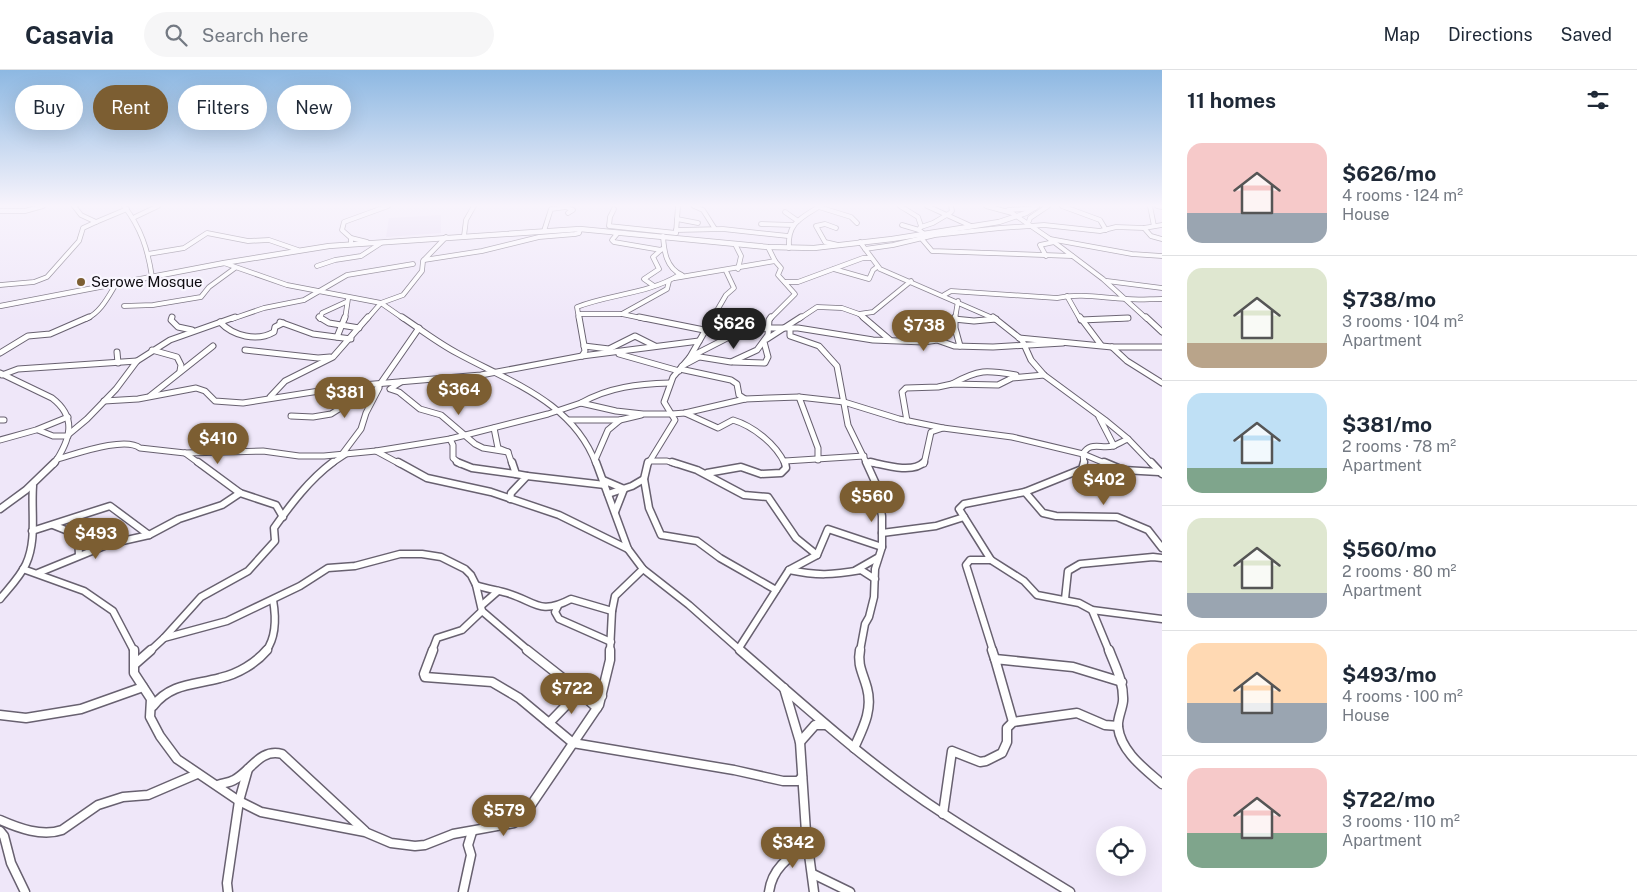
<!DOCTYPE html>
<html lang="en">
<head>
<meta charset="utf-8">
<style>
  :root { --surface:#fff; --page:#f6f6f7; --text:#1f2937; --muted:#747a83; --line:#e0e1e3; --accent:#7c5e32 }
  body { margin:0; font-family:"Public Sans",sans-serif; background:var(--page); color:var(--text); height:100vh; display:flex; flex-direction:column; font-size:19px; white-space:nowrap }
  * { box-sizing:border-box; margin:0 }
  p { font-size:16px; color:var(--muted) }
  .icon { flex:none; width:28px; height:28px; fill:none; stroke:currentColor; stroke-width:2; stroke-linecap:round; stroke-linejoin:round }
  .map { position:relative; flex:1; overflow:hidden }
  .details { display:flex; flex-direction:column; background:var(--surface); width:475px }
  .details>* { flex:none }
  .banner { position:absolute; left:15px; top:15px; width:475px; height:45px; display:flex; gap:10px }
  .tools { position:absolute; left:1096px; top:756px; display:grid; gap:10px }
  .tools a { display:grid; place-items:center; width:50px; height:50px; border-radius:50%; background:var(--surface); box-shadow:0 5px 20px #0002; font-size:25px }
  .price { position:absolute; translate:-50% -42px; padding:0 11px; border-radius:18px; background:var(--accent); color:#fff; font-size:16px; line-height:32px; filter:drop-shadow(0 1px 2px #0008) }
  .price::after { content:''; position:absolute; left:50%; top:30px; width:15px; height:11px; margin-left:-8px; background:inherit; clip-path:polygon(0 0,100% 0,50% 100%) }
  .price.selected { background:#222; color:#fff }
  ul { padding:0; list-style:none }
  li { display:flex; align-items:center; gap:15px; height:125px; padding:0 25px }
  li+li { border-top:1px solid var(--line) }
  li span { display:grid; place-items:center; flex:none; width:140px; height:100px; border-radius:15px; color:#555 }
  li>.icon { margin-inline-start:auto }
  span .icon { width:60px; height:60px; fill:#fffc; stroke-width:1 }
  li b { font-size:21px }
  h2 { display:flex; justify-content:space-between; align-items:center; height:60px; padding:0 25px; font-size:21px }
  .tag { padding:0 18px; border-radius:22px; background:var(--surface); box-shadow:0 5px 20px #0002; font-size:18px; line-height:45px }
  .tag.selected { background:var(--accent); color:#fff }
  header { display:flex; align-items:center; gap:30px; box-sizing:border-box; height:70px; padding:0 25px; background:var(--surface); border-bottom:1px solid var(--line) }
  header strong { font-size:24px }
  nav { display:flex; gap:28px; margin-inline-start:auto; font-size:18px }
  .search { width:350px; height:45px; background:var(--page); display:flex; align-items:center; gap:12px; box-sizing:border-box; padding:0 18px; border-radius:28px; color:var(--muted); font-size:19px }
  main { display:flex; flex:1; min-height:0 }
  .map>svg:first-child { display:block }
</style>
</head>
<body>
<header>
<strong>Casavia</strong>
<div class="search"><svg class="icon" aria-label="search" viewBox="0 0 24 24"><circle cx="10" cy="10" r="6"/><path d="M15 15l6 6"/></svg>Search here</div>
<nav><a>Map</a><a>Directions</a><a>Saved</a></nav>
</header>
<main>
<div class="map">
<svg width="1162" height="822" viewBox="0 0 1162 822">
  <rect width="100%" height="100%" fill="#efe7f9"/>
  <polygon fill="#e4d9f2" points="441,145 441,163 386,167 389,148"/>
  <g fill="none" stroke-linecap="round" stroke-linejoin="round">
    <defs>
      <g id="minor-far3">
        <polyline points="74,136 81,145 96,152 127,139"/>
        <path d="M124 136C141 158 148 180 152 207"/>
        <polyline points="694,136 703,140 715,159"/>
        <polyline points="900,136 918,147 921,156 919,160 923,163"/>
        <polyline points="927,136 971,156"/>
        <polyline points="986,136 1012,143 1050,169 1103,209 1147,249"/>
        <polyline points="1062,136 1100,150 1106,160"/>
        <polyline points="1150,136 1154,156"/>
        <polyline points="1157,136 1162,137"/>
        <polyline points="819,137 851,147 857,153"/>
        <polyline points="614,139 610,147 609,156 676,163"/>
        <polyline points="1008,140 1035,138"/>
        <polyline points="0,141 25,141 43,136"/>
        <polyline points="785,142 798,151"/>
        <polyline points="135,147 158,136"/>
        <polyline points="677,149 698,153"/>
        <polyline points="1029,151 1030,148 1048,136"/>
        <polyline points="761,154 793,155"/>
        <polyline points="902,155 919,160"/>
        <polyline points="921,157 933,153 950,143 952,141 951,136"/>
        <polyline points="836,158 825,154 816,156 825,172 838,175"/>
        <polyline points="1144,158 1151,166 1162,169"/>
        <polyline points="676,160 723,159 788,166"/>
        <polyline points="544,161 551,139 566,137 573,140 568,143"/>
        <polyline points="612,162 617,164 612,170 614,172 661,180"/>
        <polyline points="676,163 678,136"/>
        <polyline points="464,166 466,150 474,136"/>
        <path d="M663 166C664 181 666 198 682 205"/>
        <polyline points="351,168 367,172"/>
        <polyline points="921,168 932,181 1072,186"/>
        <polyline points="1050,169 1132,184 1162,186"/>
        <polyline points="860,172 880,199 995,249"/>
        <polyline points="351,173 351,168 342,160 344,152 388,136"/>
        <polyline points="735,174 741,186 738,199"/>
        <path d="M789 178C787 153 801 148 820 136"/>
        <polyline points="865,179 893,175 935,165 1000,158 1044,155 1100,161 1116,157 1144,158 1162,155"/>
        <polyline points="148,184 184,178 207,163 248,171 269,170 298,180"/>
        <polyline points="1046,186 1040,175 1054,172"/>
        <polyline points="424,190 482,181 539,167 575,164 579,163 580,159"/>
        <polyline points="224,193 287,215 381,233 404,249"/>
        <polyline points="317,196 335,190 361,186 381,173"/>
        <polyline points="834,199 869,209 873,200 877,197"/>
        <polyline points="675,208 775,191 768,177"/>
        <polyline points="1107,211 1162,218"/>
        <polyline points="785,212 798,212 863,188 871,188"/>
        <polyline points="0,215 34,212 47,207 79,171 83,158 96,152"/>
        <polyline points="654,216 644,209 659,199 653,187 662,179"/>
        <path d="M944 225 951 221 1057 228C1081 223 1103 228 1127 229 1138 230 1150 229 1162 229"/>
        <polyline points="1067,226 1080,249"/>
        <polyline points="124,236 153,235 201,227 209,217 235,198"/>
        <polyline points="579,244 622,244 646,249"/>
        <polyline points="622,244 667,219 669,211"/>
        <polyline points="859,244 865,249"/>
        <path d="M86 249C101 242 108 227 116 214"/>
        <polyline points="232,249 264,238 304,230 347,205 413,194"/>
        <polyline points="320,249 322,243 346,232"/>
        <polyline points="345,249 348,229"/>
        <polyline points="367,249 381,233 403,225 422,201 423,191 446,167"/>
        <path d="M579 249 577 237C610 224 648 224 679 205"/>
        <polyline points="712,249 726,225 734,218 726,201"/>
        <polyline points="770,249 795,224 778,205 781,198 775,191"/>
        <polyline points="799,249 817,237 842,238 859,244 873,242 911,211"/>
        <polyline points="955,249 958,231"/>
        <polyline points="1113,249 1128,248"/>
      </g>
      <g id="minor-far2">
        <polyline points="172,247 171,250 178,257 192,260"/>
        <polyline points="319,247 329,253 359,258"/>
        <path d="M402 247C420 259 438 273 457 283 510 312 573 332 596 394"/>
        <polyline points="579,247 585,281 582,286"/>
        <polyline points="639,247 704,260"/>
        <polyline points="863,247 890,270"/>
        <polyline points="955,247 955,258 960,276"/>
        <polyline points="993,247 1022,270 1031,290 1044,305 1105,350 1128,369 1152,394"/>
        <polyline points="1080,247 1101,275"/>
        <polyline points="1146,247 1162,262"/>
        <polyline points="954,249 974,251 996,249"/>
        <polyline points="1081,250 1128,248"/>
        <path d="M220 252C233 266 257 272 274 262L275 257 283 253"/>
        <polyline points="280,252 313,264 351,269"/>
        <polyline points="790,258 790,266 819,276 837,296 848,355 867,394"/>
        <polyline points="705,259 740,262 768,258 798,258 873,270 924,272 937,270 954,276 993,277 1063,273"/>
        <polyline points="337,267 345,247"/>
        <polyline points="1019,268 1112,277 1162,277"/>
        <polyline points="767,269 801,247"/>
        <polyline points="584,276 609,279 635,266 655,276"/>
        <polyline points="1112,277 1127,291 1162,313"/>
        <polyline points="152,280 177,287 181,295 180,301"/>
        <polyline points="245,280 318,288 330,287"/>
        <polyline points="117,282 118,293"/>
        <polyline points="0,283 28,266 50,264 89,247"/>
        <polyline points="619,284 679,301"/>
        <polyline points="690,287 735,264"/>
        <polyline points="700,287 731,292 757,280 768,265 769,250 771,247"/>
        <polyline points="733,292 765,293 768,287 764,272"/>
        <polyline points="682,296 699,287"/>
        <polyline points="680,299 731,310 737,314 739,325 745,329"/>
        <path d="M0 303 52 328C78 348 70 370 54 394"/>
        <polyline points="2,305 18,299 137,291"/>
        <polyline points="401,312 390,319 399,322 420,339 441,345 475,374 483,378 508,382"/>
        <path d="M952 314C979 299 986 300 1016 305"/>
        <polyline points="150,326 213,276"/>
        <polyline points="270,327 285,311 333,287 368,247"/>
        <polyline points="799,327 818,378 818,390"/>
        <polyline points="104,331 138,329 196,318 205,321 215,331 243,333 351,316 481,305 582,286 699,271"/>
        <path d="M581 333C609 317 638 314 670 313"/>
        <path d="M685 343 718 358 733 350C753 356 776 374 785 394"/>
        <polyline points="291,346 313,347 331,344 355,329 376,320 419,258"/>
        <polyline points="1099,347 1114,376"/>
        <polyline points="0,350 4,350"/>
        <polyline points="569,350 620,350 641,345"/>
        <polyline points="907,351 902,322 906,318 938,317 952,314 998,315 1012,308 1044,305"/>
        <polyline points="494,358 498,378 508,382 512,394"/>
        <polyline points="943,358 1012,367 1083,384 1084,394"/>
        <polyline points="38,360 53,366 68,366"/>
        <polyline points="69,364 87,349 116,319 137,291 170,270 235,247"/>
        <polyline points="450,369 453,375 453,388 460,394"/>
        <polyline points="0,370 36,360 68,347"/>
        <polyline points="376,381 400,394"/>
        <polyline points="185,383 200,394"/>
        <polyline points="343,383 361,359 366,343 379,318"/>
        <path d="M57 389C76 384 125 366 140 378L185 383 263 381 299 386H324L376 381 450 369 548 344 581 333 616 341 643 344H672L685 343 745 329 799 327 844 332 899 349 943 358 931 362 924 394"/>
        <polyline points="595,390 608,360 620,350"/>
        <polyline points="649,391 667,391 676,394"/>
        <polyline points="785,391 864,386"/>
        <polyline points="867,392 877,394"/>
        <polyline points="331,394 346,384"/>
        <polyline points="648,394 675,350 664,332 673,307 690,287 713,247"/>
        <path d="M1107 394 1083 384C1090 371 1101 379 1113 376 1118 374 1123 371 1128 369"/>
      </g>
      <g id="minor-far1">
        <polyline points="198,392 240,423 276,435 283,447"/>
        <polyline points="398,392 427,408 491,422 559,445 628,479"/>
        <polyline points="457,392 472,398 516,404"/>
        <polyline points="596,392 628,479 643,499 689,535 741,581"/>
        <polyline points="672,392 697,400 744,425 768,427 796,468 817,485 789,500 739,578"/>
        <path d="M870 392C884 395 913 404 924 392"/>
        <polyline points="1084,392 1082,399 1025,422 964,434 959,439 991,490 1024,511 1037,525 1079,533 1092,540 1162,549"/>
        <polyline points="1104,392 1123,400 1159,402"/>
        <polyline points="1151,392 1162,404"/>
        <polyline points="707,403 741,397 761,404 781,403 786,398 785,392"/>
        <polyline points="527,406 605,415"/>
        <polyline points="644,409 649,438 661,465 697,471 720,488 776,520"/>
        <polyline points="603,410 624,419"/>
        <polyline points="1025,422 1043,443 1056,446 1117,447 1148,460 1162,478"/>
        <polyline points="608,424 632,416 644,409 648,392"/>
        <polyline points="510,429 511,423 527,406 516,404 512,392"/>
        <polyline points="0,439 26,420 55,392"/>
        <polyline points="615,442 624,419"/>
        <polyline points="53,455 78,465 79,485"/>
        <polyline points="32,461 110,436 149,465"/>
        <polyline points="882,463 936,456 964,447"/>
        <polyline points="817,485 828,459 882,477"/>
        <polyline points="991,490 970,490 966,495 993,581"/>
        <polyline points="23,499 84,521 113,541 134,581"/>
        <path d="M789 500C818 506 832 505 861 500L875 509"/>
        <polyline points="856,500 877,488"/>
        <polyline points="38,503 109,474 149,465 179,449 222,435 240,423"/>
        <polyline points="476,515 482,541 529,581"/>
        <path d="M0 529C9 518 20 507 26 494 37 470 31 442 33 416"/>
        <polyline points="1065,529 1068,501 1080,494 1153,487 1162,488"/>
        <polyline points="482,535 498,521"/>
        <polyline points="558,536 555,542 559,549 611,572"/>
        <polyline points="1092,540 1109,581"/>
        <path d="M164 568 227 551 300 516 328 498 355 496 400 484H422L441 487 465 499 471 505 476 515C486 519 497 520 507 523 535 531 539 546 571 529L612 541"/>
        <path d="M150 581 164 568 201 527 248 501 275 471 274 458C291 434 309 410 333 392"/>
        <path d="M266 581C277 566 276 547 273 530"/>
        <polyline points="432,581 437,568 462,560 482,541"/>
        <polyline points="610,581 612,541 615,526 643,499"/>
        <polyline points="860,581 865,554 869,547 874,527 875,499 882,477 882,446 876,414 866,392"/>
      </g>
      <g id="minor">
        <polyline points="134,580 134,603 151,629 150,647 160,666 177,689 239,731 261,742 365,762 391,773 415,776 425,775 453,764 514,753 523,747 599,635 610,590 610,580"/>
        <polyline points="433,580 424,604 425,607 492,612 519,628 573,673 734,700 783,711 798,711 802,707"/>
        <polyline points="527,580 569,613 597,638"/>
        <path d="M740 580C806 637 871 697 944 744 985 771 1028 796 1070 822"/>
        <polyline points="992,580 995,589"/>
        <path d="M1109 580C1115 596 1124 612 1123 631 1122 640 1117 649 1118 657 1121 682 1145 699 1162 714"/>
        <polyline points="135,594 151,580"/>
        <polyline points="784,618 800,672 806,762 814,822"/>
        <polyline points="587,628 602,626"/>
        <path d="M153 636C171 613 195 615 220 608 238 604 256 593 267 580"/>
        <polyline points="0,645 26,648 81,639 143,617"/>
        <polyline points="1013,652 995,589 1073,597 1122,612"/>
        <polyline points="549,653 580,621"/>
        <polyline points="800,672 815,655 825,655"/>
        <path d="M854 678C863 658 873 640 867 618 863 603 857 595 860 580"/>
        <path d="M218 715C223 713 229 713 234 710 251 701 260 678 282 684L365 761"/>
        <polyline points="943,744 952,681 980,692 986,691 1002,683 1007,672 1007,658 1013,652 1077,643 1105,655 1118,656"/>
        <path d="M0 750C18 758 42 767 62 760L98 735 123 727 148 725 197 704"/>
        <polyline points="0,761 4,766 11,793 25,822"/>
        <polyline points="813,804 850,822"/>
        <polyline points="228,822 227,813 239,731 248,699"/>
        <polyline points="463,822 471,785 468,775 472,762"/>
        <path d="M769 822C772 798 789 787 808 774"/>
      </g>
      <polyline id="major" points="0,236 224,193 329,176 580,159 768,177 814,178 892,169 999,152 1026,143 1037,136"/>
    </defs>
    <use href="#minor-far3" stroke="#686170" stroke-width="5.5"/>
    <use href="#minor-far2" stroke="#686170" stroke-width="7"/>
    <use href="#minor-far1" stroke="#686170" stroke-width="9"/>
    <use href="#minor" stroke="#686170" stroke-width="11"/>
    <use href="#major" stroke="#686170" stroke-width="6"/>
    <use href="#minor-far3" stroke="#fff" stroke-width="4"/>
    <use href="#minor-far2" stroke="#fff" stroke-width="5"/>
    <use href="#minor-far1" stroke="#fff" stroke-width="6"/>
    <use href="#minor" stroke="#fff" stroke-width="8"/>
    <use href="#major" stroke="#fff" stroke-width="4.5"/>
  </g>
  <linearGradient id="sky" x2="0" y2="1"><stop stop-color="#8db8e2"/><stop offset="0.54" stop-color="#f8f4fc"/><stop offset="1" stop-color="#f8f4fc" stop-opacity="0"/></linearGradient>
  <rect width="1162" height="251" fill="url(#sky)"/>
  <circle fill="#7c5e32" stroke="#f9f6fe" stroke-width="2" cx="81" cy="212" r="5"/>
  <g text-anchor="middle" stroke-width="4.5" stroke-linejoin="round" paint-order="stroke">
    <g font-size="15" fill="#0f0d12" stroke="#f9f6fe" text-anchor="start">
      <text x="91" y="217">Serowe Mosque</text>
    </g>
  </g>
</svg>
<div class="tools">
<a><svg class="icon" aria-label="locate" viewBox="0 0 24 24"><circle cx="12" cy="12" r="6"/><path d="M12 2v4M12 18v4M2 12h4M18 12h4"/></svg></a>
</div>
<b class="price selected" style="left:734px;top:280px">$626</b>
<b class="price" style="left:924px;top:282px">$738</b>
<b class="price" style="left:459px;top:346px">$364</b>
<b class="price" style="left:345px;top:349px">$381</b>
<b class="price" style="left:218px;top:395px">$410</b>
<b class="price" style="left:1104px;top:436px">$402</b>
<b class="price" style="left:872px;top:453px">$560</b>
<b class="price" style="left:96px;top:490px">$493</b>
<b class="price" style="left:572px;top:645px">$722</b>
<b class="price" style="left:504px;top:767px">$579</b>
<b class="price" style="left:793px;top:799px">$342</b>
<div class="banner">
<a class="tag">Buy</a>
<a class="tag selected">Rent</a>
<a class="tag">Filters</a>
<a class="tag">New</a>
</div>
</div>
<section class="details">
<h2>11 homes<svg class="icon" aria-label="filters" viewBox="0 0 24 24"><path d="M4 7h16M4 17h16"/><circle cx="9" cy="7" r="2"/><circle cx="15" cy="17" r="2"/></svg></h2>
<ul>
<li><span style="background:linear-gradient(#f6c9c9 70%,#9aa5b1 0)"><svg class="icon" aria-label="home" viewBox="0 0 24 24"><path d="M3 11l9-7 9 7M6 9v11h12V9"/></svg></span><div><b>$626/mo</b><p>4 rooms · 124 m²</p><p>House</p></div></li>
<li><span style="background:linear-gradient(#dfe7d0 75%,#b9a48a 0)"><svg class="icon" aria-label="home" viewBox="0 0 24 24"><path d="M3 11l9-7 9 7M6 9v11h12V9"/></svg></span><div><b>$738/mo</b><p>3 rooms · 104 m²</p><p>Apartment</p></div></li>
<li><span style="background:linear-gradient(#bfe0f5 75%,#7fa58c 0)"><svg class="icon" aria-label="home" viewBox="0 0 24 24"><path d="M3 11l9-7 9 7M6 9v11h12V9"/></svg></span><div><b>$381/mo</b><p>2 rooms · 78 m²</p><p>Apartment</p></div></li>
<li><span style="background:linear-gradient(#dfe7d0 75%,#9aa5b1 0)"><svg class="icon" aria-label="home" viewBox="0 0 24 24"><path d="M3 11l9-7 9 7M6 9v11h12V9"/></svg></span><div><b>$560/mo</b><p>2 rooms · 80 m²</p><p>Apartment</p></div></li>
<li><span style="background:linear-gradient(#ffd9b3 60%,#9aa5b1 0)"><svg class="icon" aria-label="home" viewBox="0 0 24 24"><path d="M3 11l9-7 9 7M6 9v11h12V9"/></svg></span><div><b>$493/mo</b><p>4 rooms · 100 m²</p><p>House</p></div></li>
<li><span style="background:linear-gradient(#f6c9c9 65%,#7fa58c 0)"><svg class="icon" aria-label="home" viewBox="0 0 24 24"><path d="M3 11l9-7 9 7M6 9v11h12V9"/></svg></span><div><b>$722/mo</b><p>3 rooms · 110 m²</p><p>Apartment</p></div></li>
</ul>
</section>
</main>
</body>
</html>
